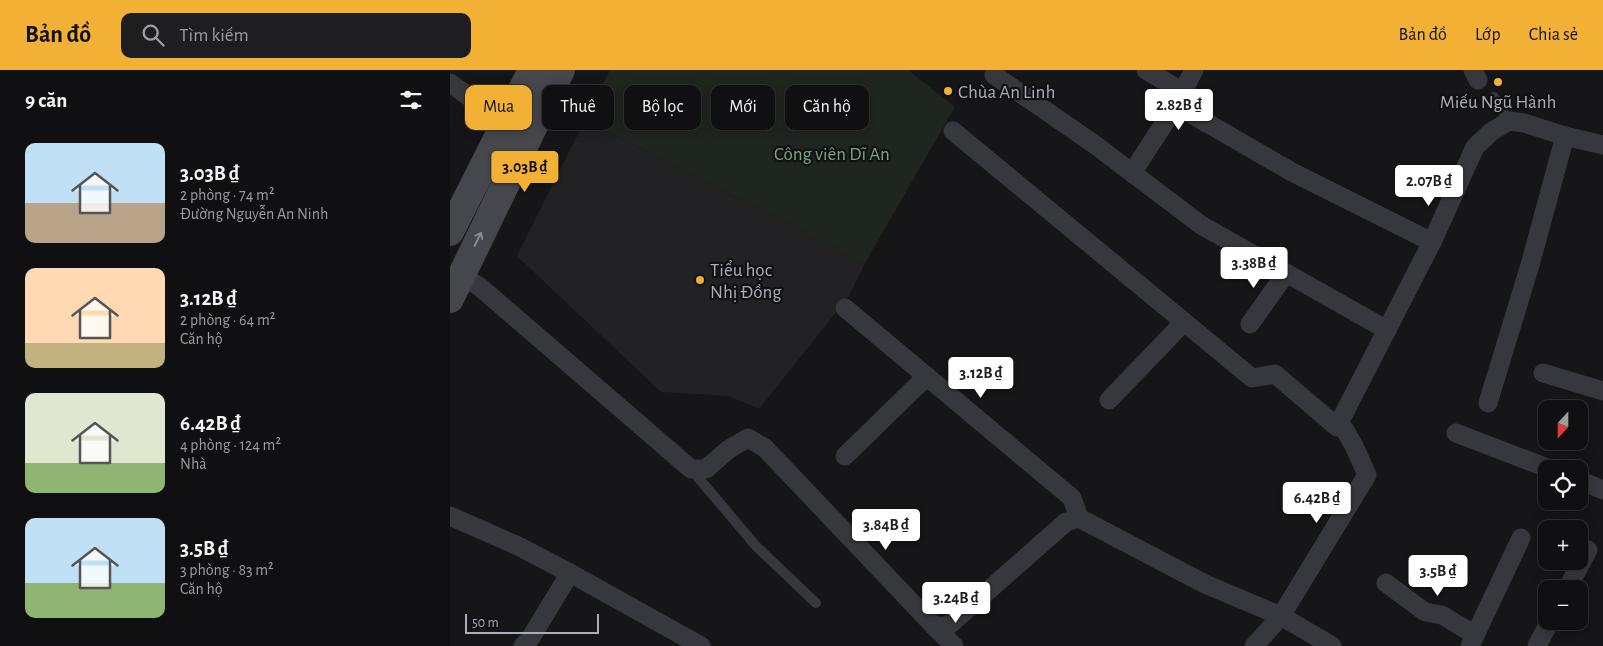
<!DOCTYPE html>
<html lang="vi">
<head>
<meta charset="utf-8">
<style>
  :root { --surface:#101012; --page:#1e1e20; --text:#f1f3f6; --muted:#9c9d9f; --line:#303032; --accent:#f2b134 }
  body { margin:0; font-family:"Alegreya Sans",sans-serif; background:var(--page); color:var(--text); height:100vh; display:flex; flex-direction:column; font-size:19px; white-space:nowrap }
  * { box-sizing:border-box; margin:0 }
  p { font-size:16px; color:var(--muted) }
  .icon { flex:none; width:28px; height:28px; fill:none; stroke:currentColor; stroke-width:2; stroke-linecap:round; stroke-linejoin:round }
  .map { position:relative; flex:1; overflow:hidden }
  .side { display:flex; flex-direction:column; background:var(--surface); width:450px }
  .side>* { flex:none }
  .banner { position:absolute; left:15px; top:15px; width:475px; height:45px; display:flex; gap:10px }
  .needle { width:32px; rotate:201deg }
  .tools { position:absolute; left:1088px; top:330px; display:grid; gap:10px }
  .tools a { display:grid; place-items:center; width:50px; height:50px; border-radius:10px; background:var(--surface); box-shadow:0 2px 12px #0003,0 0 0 1px var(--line); font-size:25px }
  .scale { position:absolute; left:15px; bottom:12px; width:134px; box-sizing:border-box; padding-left:5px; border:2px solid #a8adb8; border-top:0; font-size:14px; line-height:18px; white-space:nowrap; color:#a8adb8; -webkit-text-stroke:4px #111113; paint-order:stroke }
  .price { position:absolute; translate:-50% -42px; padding:0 11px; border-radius:5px; background:#fff; color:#222; font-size:16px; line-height:32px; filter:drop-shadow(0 1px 2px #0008) }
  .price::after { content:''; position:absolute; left:50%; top:30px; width:15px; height:11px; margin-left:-8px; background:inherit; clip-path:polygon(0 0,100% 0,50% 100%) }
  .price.active { background:var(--accent); color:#111 }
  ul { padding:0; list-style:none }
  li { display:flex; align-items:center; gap:15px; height:125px; padding:0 25px }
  li span { display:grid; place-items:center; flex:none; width:140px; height:100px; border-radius:10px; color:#555 }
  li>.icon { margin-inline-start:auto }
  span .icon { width:60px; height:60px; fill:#fffc; stroke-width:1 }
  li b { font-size:21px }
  h2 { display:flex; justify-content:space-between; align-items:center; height:60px; padding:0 25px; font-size:21px }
  .tag { padding:0 18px; border-radius:10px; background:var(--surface); box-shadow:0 2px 12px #0003,0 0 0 1px var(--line); font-size:18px; line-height:45px }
  .tag.active { background:var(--accent); color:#111 }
  header { display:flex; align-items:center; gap:30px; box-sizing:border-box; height:70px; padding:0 25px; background:var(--accent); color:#111 }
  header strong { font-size:24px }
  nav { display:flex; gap:28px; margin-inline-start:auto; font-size:18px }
  .search { width:350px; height:45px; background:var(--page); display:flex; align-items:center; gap:12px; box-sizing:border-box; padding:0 18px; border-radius:10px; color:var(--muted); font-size:19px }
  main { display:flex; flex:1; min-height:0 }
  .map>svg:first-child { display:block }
</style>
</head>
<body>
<header>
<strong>Bản đồ</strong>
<div class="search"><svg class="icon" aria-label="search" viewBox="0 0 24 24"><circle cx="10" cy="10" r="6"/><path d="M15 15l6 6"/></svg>Tìm kiếm</div>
<nav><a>Bản đồ</a><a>Lớp</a><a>Chia sẻ</a></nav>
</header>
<main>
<section class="side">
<h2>9 căn<svg class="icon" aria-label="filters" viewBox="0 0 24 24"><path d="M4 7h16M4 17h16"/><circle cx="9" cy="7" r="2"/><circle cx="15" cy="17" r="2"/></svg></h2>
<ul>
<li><span style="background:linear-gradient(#bfe0f5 60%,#b9a48a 0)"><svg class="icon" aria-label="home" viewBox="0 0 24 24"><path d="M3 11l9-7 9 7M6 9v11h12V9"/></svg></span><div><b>3.03B ₫</b><p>2 phòng · 74 m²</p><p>Đường Nguyễn An Ninh</p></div></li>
<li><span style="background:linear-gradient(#ffd9b3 75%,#c2b280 0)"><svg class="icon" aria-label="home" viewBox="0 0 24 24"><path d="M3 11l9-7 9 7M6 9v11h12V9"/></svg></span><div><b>3.12B ₫</b><p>2 phòng · 64 m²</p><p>Căn hộ</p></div></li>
<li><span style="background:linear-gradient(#dfe7d0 70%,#8fb573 0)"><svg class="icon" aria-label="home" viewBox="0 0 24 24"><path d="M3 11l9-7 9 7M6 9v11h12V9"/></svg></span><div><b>6.42B ₫</b><p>4 phòng · 124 m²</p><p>Nhà</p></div></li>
<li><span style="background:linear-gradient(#bfe0f5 65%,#8fb573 0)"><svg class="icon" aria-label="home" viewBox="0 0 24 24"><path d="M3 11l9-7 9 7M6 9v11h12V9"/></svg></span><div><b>3.5B ₫</b><p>3 phòng · 83 m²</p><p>Căn hộ</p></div></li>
</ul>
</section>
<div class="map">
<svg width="1153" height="576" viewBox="0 0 1153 576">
  <rect width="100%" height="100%" fill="#161618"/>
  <polygon fill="#222225" points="135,50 415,193 398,227 309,339 279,326 211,322 67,186"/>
  <polygon fill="#1e261f" points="160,0 458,0 505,37 415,193 135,50"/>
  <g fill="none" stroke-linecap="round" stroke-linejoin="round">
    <g stroke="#37383d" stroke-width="10">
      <polyline points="1044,27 1059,51"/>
      <polyline points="241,399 306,476 366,533"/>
    </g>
    <g stroke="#37383d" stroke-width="19">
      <polyline points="696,0 733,22"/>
      <polyline points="1023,0 1028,10"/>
      <polyline points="544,5 644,74 751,155 937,260"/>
      <polyline points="0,13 56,54"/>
      <polyline points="726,35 842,102 982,172"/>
      <polyline points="503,61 802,308 825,304 887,357 982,172 1025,77 1041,62 1059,51 1074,53 1115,66 1153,75"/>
      <polyline points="682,103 726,35 744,0"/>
      <polyline points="11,205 30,217 241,399 256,399 279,379 298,368 315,378 484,556 498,556 616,452 629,448 755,514 831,546 882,576"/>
      <polyline points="395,238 622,428 629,448"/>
      <polyline points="800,254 836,203"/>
      <polyline points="1093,303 1153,321"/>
      <polyline points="659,330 734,252"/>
      <polyline points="1038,333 1080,195 1115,66"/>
      <polyline points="1006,363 1100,399"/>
      <polyline points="395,386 477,306"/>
      <polyline points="1129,410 1153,420"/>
      <polyline points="0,446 68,476 120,503 251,576"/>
      <polyline points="936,513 975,542 992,545 1025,565"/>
      <polyline points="1117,519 1138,480"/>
      <polyline points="484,556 504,576"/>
      <polyline points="73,576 80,569 120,503"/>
      <polyline points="804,576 831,546 917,405 905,378 895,360"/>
      <polyline points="1020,576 1071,468"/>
      <polyline points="1087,576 1100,551"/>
    </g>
    <g stroke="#45474d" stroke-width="28">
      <polyline points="0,162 82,0"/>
      <polyline points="0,229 111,0"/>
    </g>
  </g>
  <defs><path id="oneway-shaft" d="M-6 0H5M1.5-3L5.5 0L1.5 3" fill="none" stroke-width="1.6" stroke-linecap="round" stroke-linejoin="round" transform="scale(1.25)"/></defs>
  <use stroke="#858993" href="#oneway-shaft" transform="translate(28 169) rotate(-64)"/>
  <g fill="#f2b134" stroke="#111113" stroke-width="2">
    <circle cx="1048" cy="12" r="5"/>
    <circle cx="498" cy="21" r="5"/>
    <circle cx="250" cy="210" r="5"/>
  </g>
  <g text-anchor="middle" stroke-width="4.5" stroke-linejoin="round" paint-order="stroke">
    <g font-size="19" fill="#a8adb8" stroke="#111113" text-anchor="start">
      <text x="508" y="28">Chùa An Linh</text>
      <text x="1048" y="38" text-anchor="middle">Miếu Ngũ Hành</text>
      <text x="260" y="206">Tiểu học<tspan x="260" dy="22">Nhị Đồng</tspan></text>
    </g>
    <g font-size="19" fill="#7fa381" stroke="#111113">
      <text x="382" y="90">Công viên Dĩ An</text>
    </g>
  </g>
</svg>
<div class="tools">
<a><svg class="needle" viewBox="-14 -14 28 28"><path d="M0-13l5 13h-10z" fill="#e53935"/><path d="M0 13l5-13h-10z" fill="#9c9d9f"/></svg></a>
<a><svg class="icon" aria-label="locate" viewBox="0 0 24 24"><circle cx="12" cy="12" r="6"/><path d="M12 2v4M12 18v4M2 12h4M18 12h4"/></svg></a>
<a>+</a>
<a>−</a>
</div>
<div class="scale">50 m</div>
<b class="price" style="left:729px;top:61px">2.82B ₫</b>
<b class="price active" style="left:75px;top:123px">3.03B ₫</b>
<b class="price" style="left:979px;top:137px">2.07B ₫</b>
<b class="price" style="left:804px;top:219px">3.38B ₫</b>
<b class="price" style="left:531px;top:329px">3.12B ₫</b>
<b class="price" style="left:867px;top:454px">6.42B ₫</b>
<b class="price" style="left:436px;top:481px">3.84B ₫</b>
<b class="price" style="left:988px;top:527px">3.5B ₫</b>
<b class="price" style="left:506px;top:554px">3.24B ₫</b>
<div class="banner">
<a class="tag active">Mua</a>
<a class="tag">Thuê</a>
<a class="tag">Bộ lọc</a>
<a class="tag">Mới</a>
<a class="tag">Căn hộ</a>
</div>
</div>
</main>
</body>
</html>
